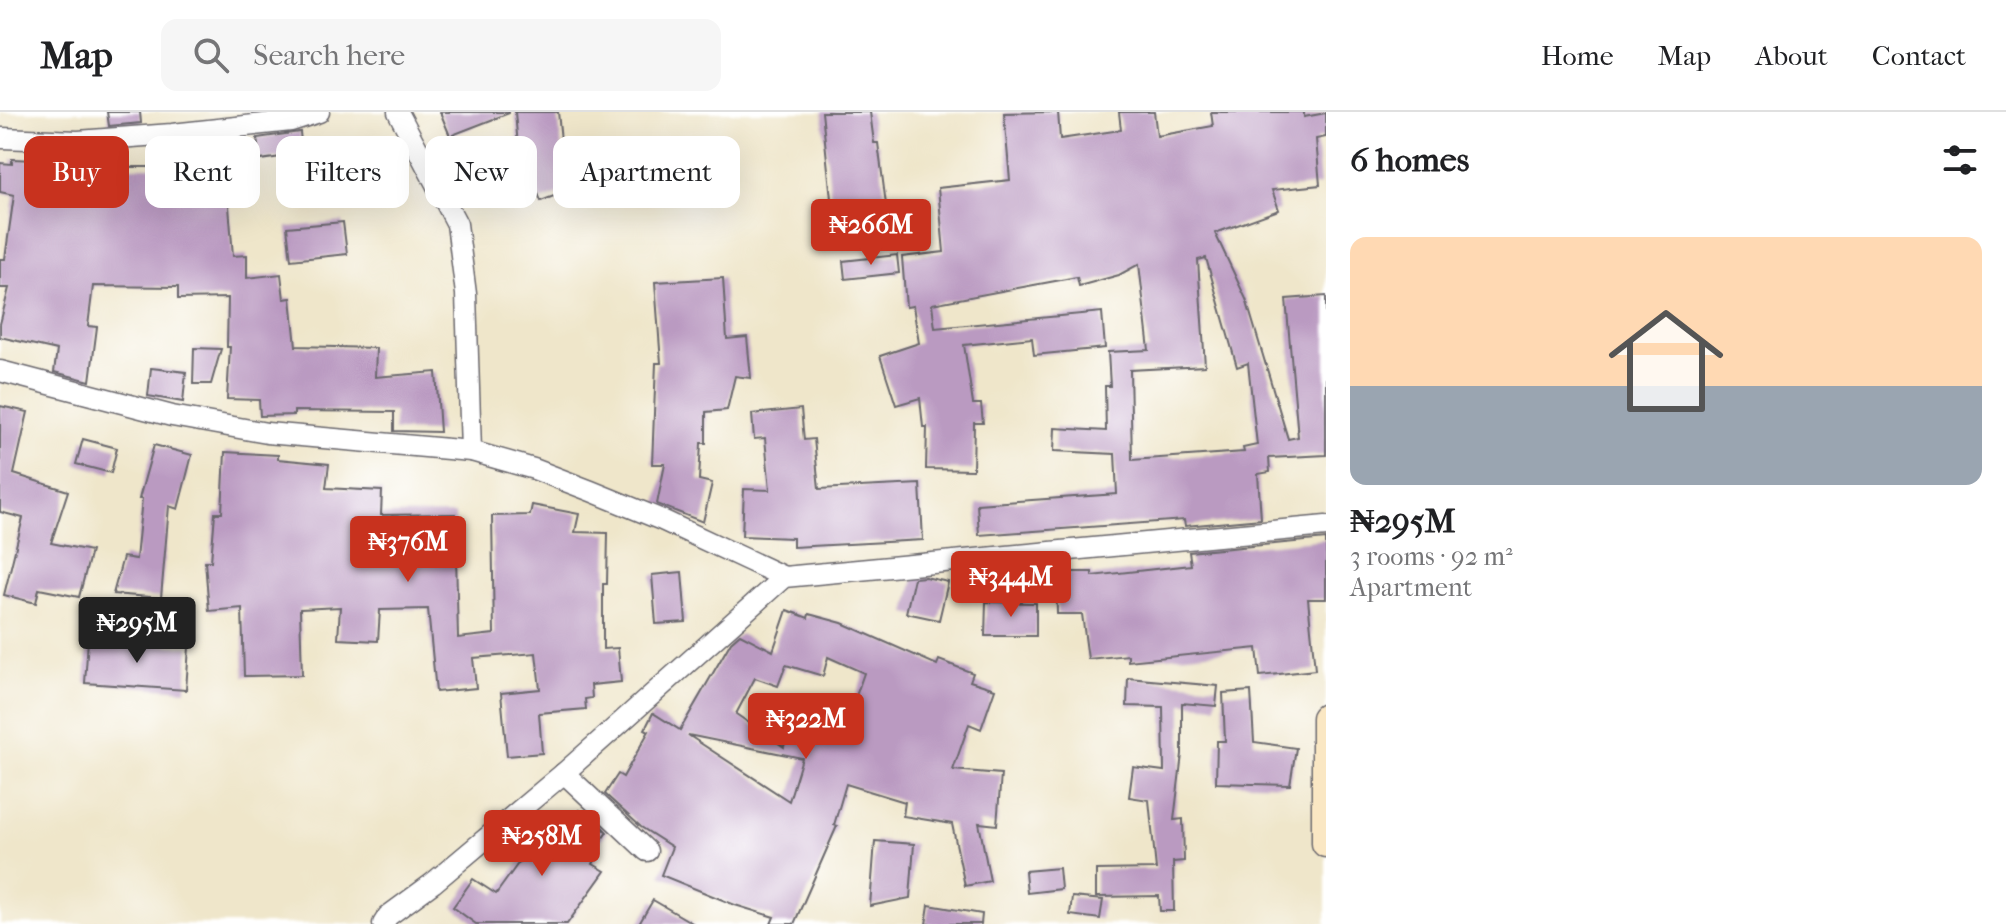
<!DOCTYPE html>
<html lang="en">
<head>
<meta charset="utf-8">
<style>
  :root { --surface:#fff; --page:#f6f6f6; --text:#202124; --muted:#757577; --line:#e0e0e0; --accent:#c8321e }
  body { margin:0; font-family:"IM FELL French Canon",serif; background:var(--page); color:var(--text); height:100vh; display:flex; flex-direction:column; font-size:30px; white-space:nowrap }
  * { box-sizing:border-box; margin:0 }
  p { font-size:26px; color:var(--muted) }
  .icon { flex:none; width:44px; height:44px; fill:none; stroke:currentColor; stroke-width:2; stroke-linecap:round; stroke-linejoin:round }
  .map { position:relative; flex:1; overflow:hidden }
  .sheet { display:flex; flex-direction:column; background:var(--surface); width:680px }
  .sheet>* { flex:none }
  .top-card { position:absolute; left:24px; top:24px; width:760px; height:72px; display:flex; gap:16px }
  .price { position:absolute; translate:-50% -68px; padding:0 18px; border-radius:8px; background:var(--accent); color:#fff; font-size:26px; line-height:52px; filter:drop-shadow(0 2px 4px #0008) }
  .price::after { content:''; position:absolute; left:50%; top:48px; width:24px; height:18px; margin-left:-12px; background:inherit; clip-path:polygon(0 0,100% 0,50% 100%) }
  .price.active { background:#222; color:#fff }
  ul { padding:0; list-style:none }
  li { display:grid; align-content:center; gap:16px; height:424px; padding:0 24px }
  li span { display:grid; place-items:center; height:248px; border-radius:16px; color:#555 }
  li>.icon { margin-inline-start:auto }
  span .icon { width:144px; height:144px; fill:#fffc; stroke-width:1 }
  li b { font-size:34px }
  h2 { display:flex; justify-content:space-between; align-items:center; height:96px; padding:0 24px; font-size:34px }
  .pill { padding:0 28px; border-radius:16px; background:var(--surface); box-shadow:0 8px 32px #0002; font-size:28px; line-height:72px }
  .pill.active { background:var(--accent); color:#fff }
  header { display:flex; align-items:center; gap:48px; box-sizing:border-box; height:112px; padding:0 40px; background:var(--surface); border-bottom:2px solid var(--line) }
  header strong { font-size:38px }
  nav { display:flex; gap:44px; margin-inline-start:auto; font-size:28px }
  .search { width:560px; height:72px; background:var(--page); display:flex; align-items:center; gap:20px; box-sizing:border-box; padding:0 28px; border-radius:16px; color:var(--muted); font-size:30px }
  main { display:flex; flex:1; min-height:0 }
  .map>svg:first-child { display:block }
</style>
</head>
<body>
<header>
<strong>Map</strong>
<div class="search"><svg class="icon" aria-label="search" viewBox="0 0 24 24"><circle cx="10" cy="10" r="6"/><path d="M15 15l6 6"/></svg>Search here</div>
<nav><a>Home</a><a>Map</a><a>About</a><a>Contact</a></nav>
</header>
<main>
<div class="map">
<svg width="1326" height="812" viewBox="0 0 1326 812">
  <rect width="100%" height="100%" fill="#fff"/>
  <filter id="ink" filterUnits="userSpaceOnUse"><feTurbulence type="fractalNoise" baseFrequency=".0125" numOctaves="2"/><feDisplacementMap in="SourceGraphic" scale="16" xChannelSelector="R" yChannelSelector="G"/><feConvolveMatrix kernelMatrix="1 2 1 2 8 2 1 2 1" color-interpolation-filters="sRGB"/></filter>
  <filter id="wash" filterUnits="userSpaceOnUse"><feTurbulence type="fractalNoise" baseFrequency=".006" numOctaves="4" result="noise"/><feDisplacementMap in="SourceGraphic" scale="32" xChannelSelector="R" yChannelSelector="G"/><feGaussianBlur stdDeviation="1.8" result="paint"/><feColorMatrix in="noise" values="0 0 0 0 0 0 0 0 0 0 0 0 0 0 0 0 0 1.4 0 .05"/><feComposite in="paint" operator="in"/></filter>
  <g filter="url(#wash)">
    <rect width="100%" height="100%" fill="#efe6ca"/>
    <g id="blocks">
      <g fill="#ba9ac1" fill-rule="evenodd">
        <polygon points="107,0 140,0 141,11 109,14"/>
        <polygon points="440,0 509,0 509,1 450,24"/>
        <polygon points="515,0 558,0 562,38 569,35 583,73 541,89 528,56 520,57"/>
        <polygon points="822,0 870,0 874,31 878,31 887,100 833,106"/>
        <path d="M1058 0 1060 27 1121 18 1119 0H1154L1157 24 1213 14 1211 0H1304V5L1326 1V25L1316 27 1320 73 1272 78 1279 98 1215 121 1246 187 1288 327 1298 325 1286 187 1326 184V343L1269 346 1270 360 1258 362 1261 407 1185 414 1184 408 979 423 977 392 1117 382 1115 342 1054 339 1055 316 1106 319 1105 274H1110L1108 240 1149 238 1139 152 1119 163 1079 174 1077 165 932 192 935 216 1102 200 1105 236 1034 243 1032 226 964 233 973 292H981L983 311H974L973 358 926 357 927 315H923L920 286 896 293 880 244 919 231 913 194 906 195 902 145 944 140 938 76 1010 68 1004 1ZM1206 146 1237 255 1248 251 1257 333 1243 336 1244 340 1132 348 1130 258 1205 254 1198 148Z"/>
        <polygon points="300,20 301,30 293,31 295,43 260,48 257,26"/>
        <polygon points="12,47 56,49 56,51 103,50 103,55 160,55 159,86 228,82 233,144 247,143 247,166 281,162 284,187 291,186 296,234 376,236 375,265 436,260 440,320 394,319 394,300 294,299 294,303 260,304 259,288 227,287 230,235 227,235 228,186 178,187 178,175 93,174 88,214 97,215 90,269 54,260 57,238 0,225 0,212 9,176 0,176 0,147 5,147 14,83 0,80 0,51 12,52"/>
        <polygon points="343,110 347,142 291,148 287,115"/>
        <polygon points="897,143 899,161 845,167 843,149"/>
        <polygon points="723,166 727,227 747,225 751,266 735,264 727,298 706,300 706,331 701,331 699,368 712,371 703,410 657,392 665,352 652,352 656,251 661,251 655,170"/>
        <polygon points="194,236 221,237 211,272 193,272"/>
        <polygon points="151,256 186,260 183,290 148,284"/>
        <polygon points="0,294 28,300 14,362 68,379 51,431 91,439 79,485 39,477 36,491 4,483 23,406 0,400"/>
        <polygon points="801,297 804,328 814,327 819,377 920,372 923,428 793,435 793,426 742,424 744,377 770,378 765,326 754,327 752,302"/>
        <polygon points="83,327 117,336 111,361 76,352"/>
        <polygon points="154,333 192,343 178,397 169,394 161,486 113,482 123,445 136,447 142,387 139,387"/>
        <polygon points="225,340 278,343 278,347 329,352 326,376 382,379 381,403 455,402 458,526 494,522 492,404 530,403 532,393 579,402 575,420 608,421 607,472 603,472 603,537 618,536 621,570 591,573 592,586 585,587 586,597 539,601 542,641 507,644 501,581 540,577 536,541 473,546 476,576 436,580 428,497 380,498 378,529 338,527 340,495 300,497 302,563 244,564 242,496 209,499 205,449 211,449 215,401 222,401"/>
        <polygon points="1326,427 1326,487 1308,487 1315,558 1260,564 1257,536 1128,549 1128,543 1088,547 1082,502 1057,502 1056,460 1092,460 1092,464 1191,453 1189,440"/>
        <polygon points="682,460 686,510 656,512 652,463"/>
        <polygon points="925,465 948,470 939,508 906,501 914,466"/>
        <polygon points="986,490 1036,491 1036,524 985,524"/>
        <path d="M787 498 808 506 809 502 842 511 937 553 939 548 973 561 970 569 995 577 981 617 969 612 953 658 1001 662 997 713 979 711 990 769 965 774 952 712 903 704 905 690 846 672 834 713 837 714 794 812H771L774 805 735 793 661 763 672 735 641 715 605 682 618 662 623 665 649 619 645 617 653 601 680 618 731 530 740 522 773 539ZM828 545 864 561 847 610 792 598 784 635 736 602 755 566 778 574 786 553 823 564ZM688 623 802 646 789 689Z"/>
        <polygon points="88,528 189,535 186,578 85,571"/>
        <polygon points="1128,566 1218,574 1216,594 1182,591 1182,642 1174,708 1183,707 1184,749 1173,750 1174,799 1160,799 1159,784 1096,785 1096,758 1156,757 1149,688 1129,685 1133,655 1164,659 1163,595 1127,594"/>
        <polygon points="1251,579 1254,630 1296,636 1290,673 1216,671 1217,629 1225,629 1223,581"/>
        <polygon points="579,698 591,704 607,720 594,739 598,743 593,752 605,759 567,812 476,812 453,795 473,767 496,782 527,739 521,735 542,705 564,721"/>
        <polygon points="875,729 914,732 910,786 870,794"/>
        <polygon points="1059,756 1061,777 1027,781 1025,759"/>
        <polygon points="1072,785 1103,788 1100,807 1070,803"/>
        <polygon points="653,788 694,812 639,812"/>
        <polygon points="929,793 982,802 981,812 926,812"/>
      </g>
    </g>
  </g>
  <g filter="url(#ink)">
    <use href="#blocks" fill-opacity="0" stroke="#6a676d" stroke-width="2"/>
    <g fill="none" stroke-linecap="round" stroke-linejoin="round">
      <defs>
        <g id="street">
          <polyline points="398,0 457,112 466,182 471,339"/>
          <polyline points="2,26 78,29 172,22 291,9 319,0"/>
          <polyline points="0,259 172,304 267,321 471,339 534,357 591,379 662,408 784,465"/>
          <polyline points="564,661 647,739"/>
          <polyline points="383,812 388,804 433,771 564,661 784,465 1326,414"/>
        </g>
        <polyline id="secondary" points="1326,606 1326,731"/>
      </defs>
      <use href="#street" stroke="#6a676d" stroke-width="23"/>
      <use href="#secondary" stroke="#6a676d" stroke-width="31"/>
      <use href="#street" stroke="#fff" stroke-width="20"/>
      <use href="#secondary" stroke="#fae7c3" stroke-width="28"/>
    </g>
  </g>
</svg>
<b class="price" style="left:871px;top:155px">₦266M</b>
<b class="price" style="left:408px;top:472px">₦376M</b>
<b class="price" style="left:1011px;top:507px">₦344M</b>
<b class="price active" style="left:137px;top:553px">₦295M</b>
<b class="price" style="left:806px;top:649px">₦322M</b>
<b class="price" style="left:542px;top:766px">₦258M</b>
<div class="top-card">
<a class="pill active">Buy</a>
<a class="pill">Rent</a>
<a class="pill">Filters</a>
<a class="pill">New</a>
<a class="pill">Apartment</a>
</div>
</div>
<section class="sheet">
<h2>6 homes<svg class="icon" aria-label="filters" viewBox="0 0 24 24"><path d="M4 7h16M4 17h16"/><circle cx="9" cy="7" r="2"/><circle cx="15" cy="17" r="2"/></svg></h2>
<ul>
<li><span style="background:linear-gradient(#ffd9b3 60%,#9aa5b1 0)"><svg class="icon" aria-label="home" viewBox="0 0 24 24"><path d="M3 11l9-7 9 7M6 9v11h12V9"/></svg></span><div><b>₦295M</b><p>3 rooms · 92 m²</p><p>Apartment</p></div></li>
</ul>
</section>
</main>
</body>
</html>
